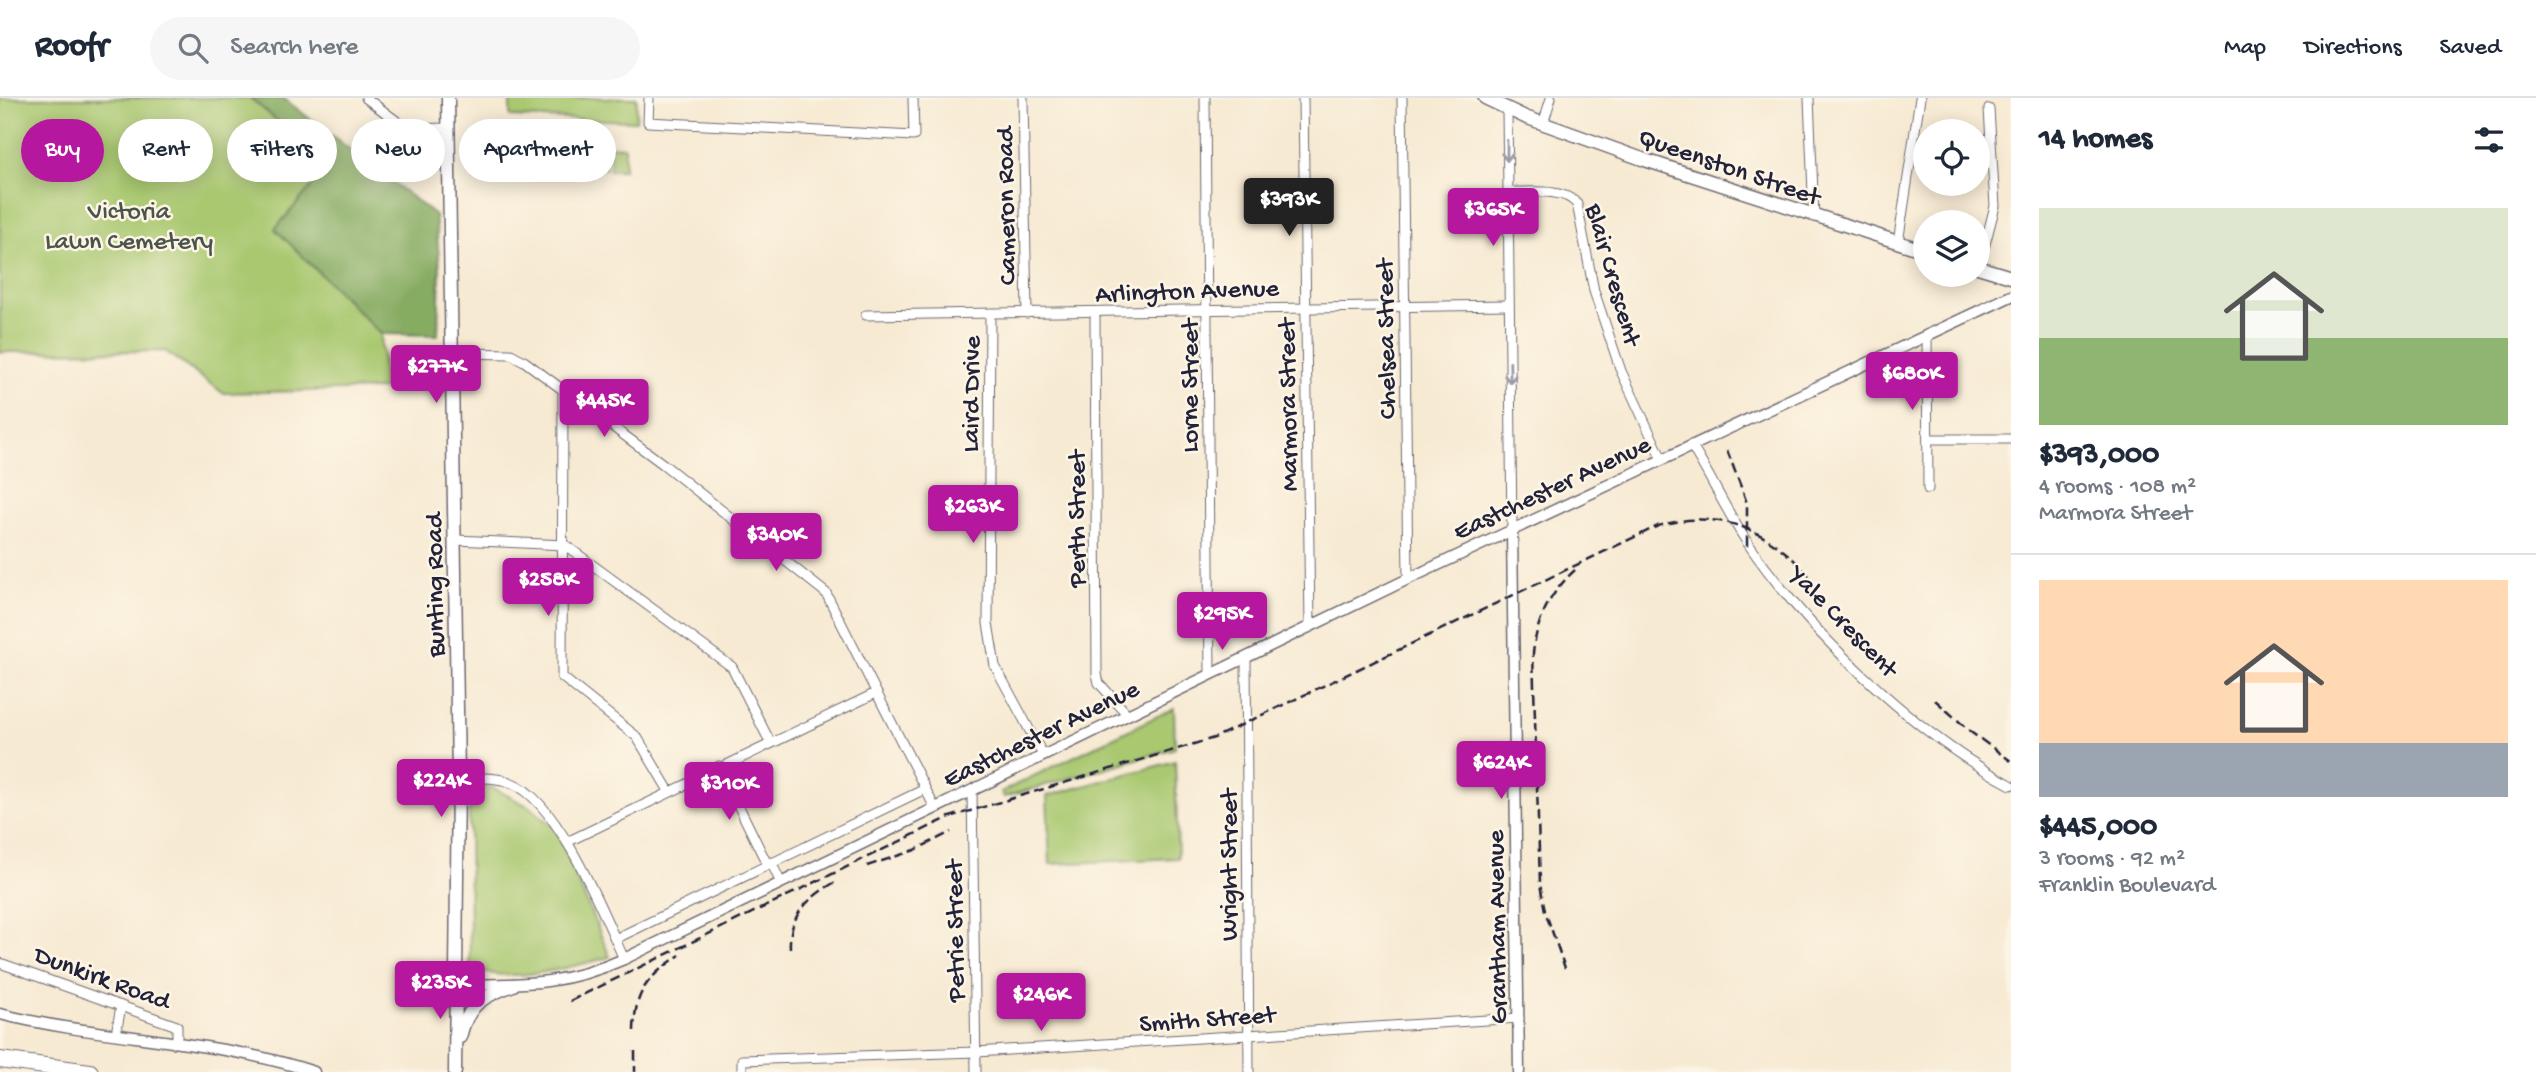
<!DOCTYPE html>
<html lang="en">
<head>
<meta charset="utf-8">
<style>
  :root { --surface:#fff; --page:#f6f6f7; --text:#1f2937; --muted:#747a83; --line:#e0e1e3; --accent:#b5179e }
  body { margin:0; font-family:"Gochi Hand",sans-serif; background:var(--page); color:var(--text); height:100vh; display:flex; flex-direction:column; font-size:26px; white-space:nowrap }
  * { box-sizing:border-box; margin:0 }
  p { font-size:23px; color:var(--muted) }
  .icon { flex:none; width:38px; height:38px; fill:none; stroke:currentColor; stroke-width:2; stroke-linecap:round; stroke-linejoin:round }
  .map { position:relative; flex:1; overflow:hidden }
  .panel { display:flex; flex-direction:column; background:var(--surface); width:525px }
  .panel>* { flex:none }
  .banner { position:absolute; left:21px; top:21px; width:665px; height:63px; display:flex; gap:14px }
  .buttons { position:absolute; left:1913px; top:21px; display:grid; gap:14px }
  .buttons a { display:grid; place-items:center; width:77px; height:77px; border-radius:50%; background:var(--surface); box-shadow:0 4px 18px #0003; font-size:35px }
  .price { position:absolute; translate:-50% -60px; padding:0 16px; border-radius:7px; background:var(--accent); color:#fff; font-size:23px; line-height:46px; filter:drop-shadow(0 2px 4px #0008) }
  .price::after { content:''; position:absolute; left:50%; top:42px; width:21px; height:16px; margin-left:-10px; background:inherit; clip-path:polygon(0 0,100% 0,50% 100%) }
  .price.on { background:#222; color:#fff }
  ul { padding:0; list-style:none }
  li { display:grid; align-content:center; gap:14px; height:371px; padding:0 28px }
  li+li { border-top:2px solid var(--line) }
  li span { display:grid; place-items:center; height:217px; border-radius:0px; color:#555 }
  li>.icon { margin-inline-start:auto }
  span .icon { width:126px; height:126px; fill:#fffc; stroke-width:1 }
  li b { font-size:30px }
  h2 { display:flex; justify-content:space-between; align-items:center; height:84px; padding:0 28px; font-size:30px }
  .tag { padding:0 24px; border-radius:32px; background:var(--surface); box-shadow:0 4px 18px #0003; font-size:24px; line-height:63px }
  .tag.on { background:var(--accent); color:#fff }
  header { display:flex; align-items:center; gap:42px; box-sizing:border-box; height:98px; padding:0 35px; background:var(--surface); border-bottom:2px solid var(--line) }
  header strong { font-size:33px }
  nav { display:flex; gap:38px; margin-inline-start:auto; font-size:24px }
  .search { width:490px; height:63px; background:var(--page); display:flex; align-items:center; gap:18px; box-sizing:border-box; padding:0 24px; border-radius:38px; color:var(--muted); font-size:26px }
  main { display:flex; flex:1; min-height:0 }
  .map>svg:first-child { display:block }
</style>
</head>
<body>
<header>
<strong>Roofr</strong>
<div class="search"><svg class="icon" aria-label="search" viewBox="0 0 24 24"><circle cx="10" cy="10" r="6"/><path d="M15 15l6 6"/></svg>Search here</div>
<nav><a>Map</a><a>Directions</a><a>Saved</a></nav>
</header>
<main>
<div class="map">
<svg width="2011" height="974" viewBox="0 0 2011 974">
  <rect width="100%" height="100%" fill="#fcf5e5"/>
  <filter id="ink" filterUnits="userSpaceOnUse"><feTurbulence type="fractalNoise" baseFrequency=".0143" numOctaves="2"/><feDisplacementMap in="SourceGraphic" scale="14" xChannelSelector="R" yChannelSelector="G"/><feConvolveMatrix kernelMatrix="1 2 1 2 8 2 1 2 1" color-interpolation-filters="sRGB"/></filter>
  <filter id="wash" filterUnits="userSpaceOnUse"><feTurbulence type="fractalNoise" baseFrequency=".00686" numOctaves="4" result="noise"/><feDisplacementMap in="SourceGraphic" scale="28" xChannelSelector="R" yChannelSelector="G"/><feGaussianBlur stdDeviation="1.57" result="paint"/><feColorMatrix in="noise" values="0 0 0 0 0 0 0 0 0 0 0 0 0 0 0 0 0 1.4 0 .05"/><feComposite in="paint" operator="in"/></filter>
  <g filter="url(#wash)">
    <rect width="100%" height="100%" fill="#f7ead3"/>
    <g fill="#a9c86f" stroke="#667555" stroke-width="2">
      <polygon points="0,0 250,0 331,67 275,131 381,236 384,291 223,295 165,253 0,254"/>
      <polygon points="510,0 637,0 636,23 510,19"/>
      <polygon points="592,47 607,48 606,71 591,71"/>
      <polygon points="610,48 625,49 624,72 610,72"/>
      <polygon points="1174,610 1175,650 1004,699 1001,694"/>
      <polygon points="1175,663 1178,760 1050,766 1047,698"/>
      <path d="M469 687 493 690 530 709 556 731 610 859C569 869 511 887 470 870Z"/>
    </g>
    <polygon fill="#86ac62" stroke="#54674e" stroke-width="2" points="250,0 283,0 435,117 440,170 438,237 381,236 275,131 330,67"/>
  </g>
  <g filter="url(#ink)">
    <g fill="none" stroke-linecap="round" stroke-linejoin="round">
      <defs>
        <g id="minor">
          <polyline points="366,0 407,31 448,30"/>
          <polyline points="649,0 648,24 914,38 913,0"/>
          <polyline points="1023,0 1027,215"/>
          <polyline points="1205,0 1210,576"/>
          <polyline points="1303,0 1310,529"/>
          <polyline points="1402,0 1408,481"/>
          <polyline points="1809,0 1814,119"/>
          <polyline points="1507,11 1512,431"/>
          <polyline points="1543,26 1551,0"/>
          <path d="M1508 94C1528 95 1563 89 1577 106L1594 193 1621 273 1662 361"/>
          <polyline points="1898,145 1920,0"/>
          <polyline points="1979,169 1995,108 1989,11"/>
          <polyline points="1095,215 1097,576 1099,585 1127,616"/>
          <polyline points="866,217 1508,207"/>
          <polyline points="990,217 988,525 995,568 1043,657"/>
          <polyline points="1927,237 1928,391"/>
          <polyline points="452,255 511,256 524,263 663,366 826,495 935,710"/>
          <polyline points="563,293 562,579 637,639 669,693"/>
          <polyline points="1928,341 2011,341"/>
          <path d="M1691 347C1711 379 1726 413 1747 444 1807 533 1916 637 2011 687"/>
          <polyline points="455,442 565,447 732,569 770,644"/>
          <polyline points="1246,560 1249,974"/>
          <polyline points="719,668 767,766"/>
          <path d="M458 680C476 680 495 678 512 685 559 704 603 815 624 861"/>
          <polyline points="972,692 976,974"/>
          <polyline points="567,744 876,595"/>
          <polyline points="771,764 780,783"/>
          <polyline points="615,841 925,691"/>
          <polyline points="0,865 177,928 177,944"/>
          <polyline points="116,936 121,908"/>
          <polyline points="742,974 742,962 976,954 1519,920"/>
        </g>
        <g id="tertiary">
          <polyline points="1512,431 1519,974"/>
          <path d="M458 887C523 886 563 888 624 861L1408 481 2011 198"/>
          <path d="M0 916C104 942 212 940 314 974"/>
        </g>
        <g id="secondary">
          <polyline points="448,0 458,680 455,974"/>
          <polyline points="1485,0 1525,19 1645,62 1925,153"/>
          <polyline points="1978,169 2011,179"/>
          <path d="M460 939C468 906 483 898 513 887"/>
        </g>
        <polyline id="motorway" points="0,962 90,974"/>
      </defs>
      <use href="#minor" stroke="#6d6870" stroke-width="11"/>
      <use href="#tertiary" stroke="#6d6870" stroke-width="13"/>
      <use href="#secondary" stroke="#6d6870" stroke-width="15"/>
      <use href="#motorway" stroke="#6d6870" stroke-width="18"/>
      <use href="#minor" stroke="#fff" stroke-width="9"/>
      <use href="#tertiary" stroke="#fff" stroke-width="10"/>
      <use href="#secondary" stroke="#fff" stroke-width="12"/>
      <use href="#motorway" stroke="#fff" stroke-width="16"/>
      <g stroke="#22223b" stroke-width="2.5" stroke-dasharray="10 5" stroke-linecap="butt">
        <polyline points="1727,352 1747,405 1747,453"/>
        <polyline points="1935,602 1972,635 2011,663"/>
        <polyline points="867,768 915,752 951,734"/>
        <path d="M790 851C788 817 809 799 837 783"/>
        <path d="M1565 870 1545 813 1540 786 1533 555C1537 521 1549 496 1575 472"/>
        <path d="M570 903 950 719 1214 640 1658 428C1719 410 1769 431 1809 478"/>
        <path d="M634 933C635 892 647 880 680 857"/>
        <polyline points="635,953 635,974"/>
      </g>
    </g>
    <defs><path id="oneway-shaft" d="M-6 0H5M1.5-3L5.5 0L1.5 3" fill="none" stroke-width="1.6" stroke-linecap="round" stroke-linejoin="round" transform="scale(1.75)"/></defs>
    <g stroke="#9c9ca7">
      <use href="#oneway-shaft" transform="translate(1507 53) rotate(90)"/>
      <use href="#oneway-shaft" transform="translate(1510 275) rotate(89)"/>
    </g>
  </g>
  <g text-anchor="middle" stroke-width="5" stroke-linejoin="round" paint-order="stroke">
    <g font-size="26" fill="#22223b" stroke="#fcf5e5">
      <text transform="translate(1730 67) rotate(19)" y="9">Queenston Street</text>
      <text transform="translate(1004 108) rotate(-91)" y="9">Cameron Road</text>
      <text transform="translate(1615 176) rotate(74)" y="9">Blair Crescent</text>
      <text transform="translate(1187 191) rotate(-2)" y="9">Arlington Avenue</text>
      <text transform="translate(1384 241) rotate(-91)" y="9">Chelsea Street</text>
      <text transform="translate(1188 288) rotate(-90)" y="9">Lorne Street</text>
      <text transform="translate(969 296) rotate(-89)" y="9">Laird Drive</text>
      <text transform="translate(1286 307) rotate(-91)" y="9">Marmora Street</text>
      <text transform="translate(1551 388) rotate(-25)" y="9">Eastchester Avenue</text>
      <text transform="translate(1075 421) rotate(-90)" y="9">Perth Street</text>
      <text transform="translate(433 487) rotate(-91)" y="9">Bunting Road</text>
      <text transform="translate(1845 522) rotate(46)" y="9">Yale Crescent</text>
      <text transform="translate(1040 634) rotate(-26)" y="9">Eastchester Avenue</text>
      <text transform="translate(1227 767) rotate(-90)" y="9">Wright Street</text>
      <text transform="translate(1495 829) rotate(-91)" y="9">Grantham Avenue</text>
      <text transform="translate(953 833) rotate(-91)" y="9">Petrie Street</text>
      <text transform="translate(103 878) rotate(20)" y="9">Dunkirk Road</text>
      <text transform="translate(1207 919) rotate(-4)" y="9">Smith Street</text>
    </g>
    <g font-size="26" fill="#4a544b" stroke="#fcf5e5">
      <text x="129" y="120">Victoria<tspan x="129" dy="30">Lawn Cemetery</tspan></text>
    </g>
  </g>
</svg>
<div class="buttons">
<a><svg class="icon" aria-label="locate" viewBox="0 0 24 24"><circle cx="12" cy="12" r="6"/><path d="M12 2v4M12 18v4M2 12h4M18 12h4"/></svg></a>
<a><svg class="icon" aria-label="layers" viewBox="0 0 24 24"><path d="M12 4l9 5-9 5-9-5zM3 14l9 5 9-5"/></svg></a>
</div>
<b class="price on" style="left:1289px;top:140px">$393K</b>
<b class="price" style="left:1493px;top:150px">$365K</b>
<b class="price" style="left:436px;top:307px">$277K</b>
<b class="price" style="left:1912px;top:314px">$680K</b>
<b class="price" style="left:604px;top:341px">$445K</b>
<b class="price" style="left:973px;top:447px">$263K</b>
<b class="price" style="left:776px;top:475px">$340K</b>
<b class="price" style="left:548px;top:520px">$258K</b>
<b class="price" style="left:1222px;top:554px">$295K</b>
<b class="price" style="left:1501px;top:703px">$624K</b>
<b class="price" style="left:441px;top:721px">$224K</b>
<b class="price" style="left:729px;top:724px">$310K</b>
<b class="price" style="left:440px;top:923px">$235K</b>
<b class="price" style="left:1041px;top:935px">$246K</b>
<div class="banner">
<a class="tag on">Buy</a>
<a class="tag">Rent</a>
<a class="tag">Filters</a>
<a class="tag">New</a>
<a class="tag">Apartment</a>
</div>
</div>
<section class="panel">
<h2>14 homes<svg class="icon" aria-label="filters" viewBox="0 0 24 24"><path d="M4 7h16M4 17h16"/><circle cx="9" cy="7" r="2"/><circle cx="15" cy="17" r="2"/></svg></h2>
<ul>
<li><span style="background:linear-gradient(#dfe7d0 60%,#8fb573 0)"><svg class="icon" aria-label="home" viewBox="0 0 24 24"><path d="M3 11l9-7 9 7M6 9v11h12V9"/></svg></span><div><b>$393,000</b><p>4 rooms · 108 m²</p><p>Marmora Street</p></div></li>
<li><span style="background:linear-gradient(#ffd9b3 75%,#9aa5b1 0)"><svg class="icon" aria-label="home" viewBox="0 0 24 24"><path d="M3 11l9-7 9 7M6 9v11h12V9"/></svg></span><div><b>$445,000</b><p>3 rooms · 92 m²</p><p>Franklin Boulevard</p></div></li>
</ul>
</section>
</main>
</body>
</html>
